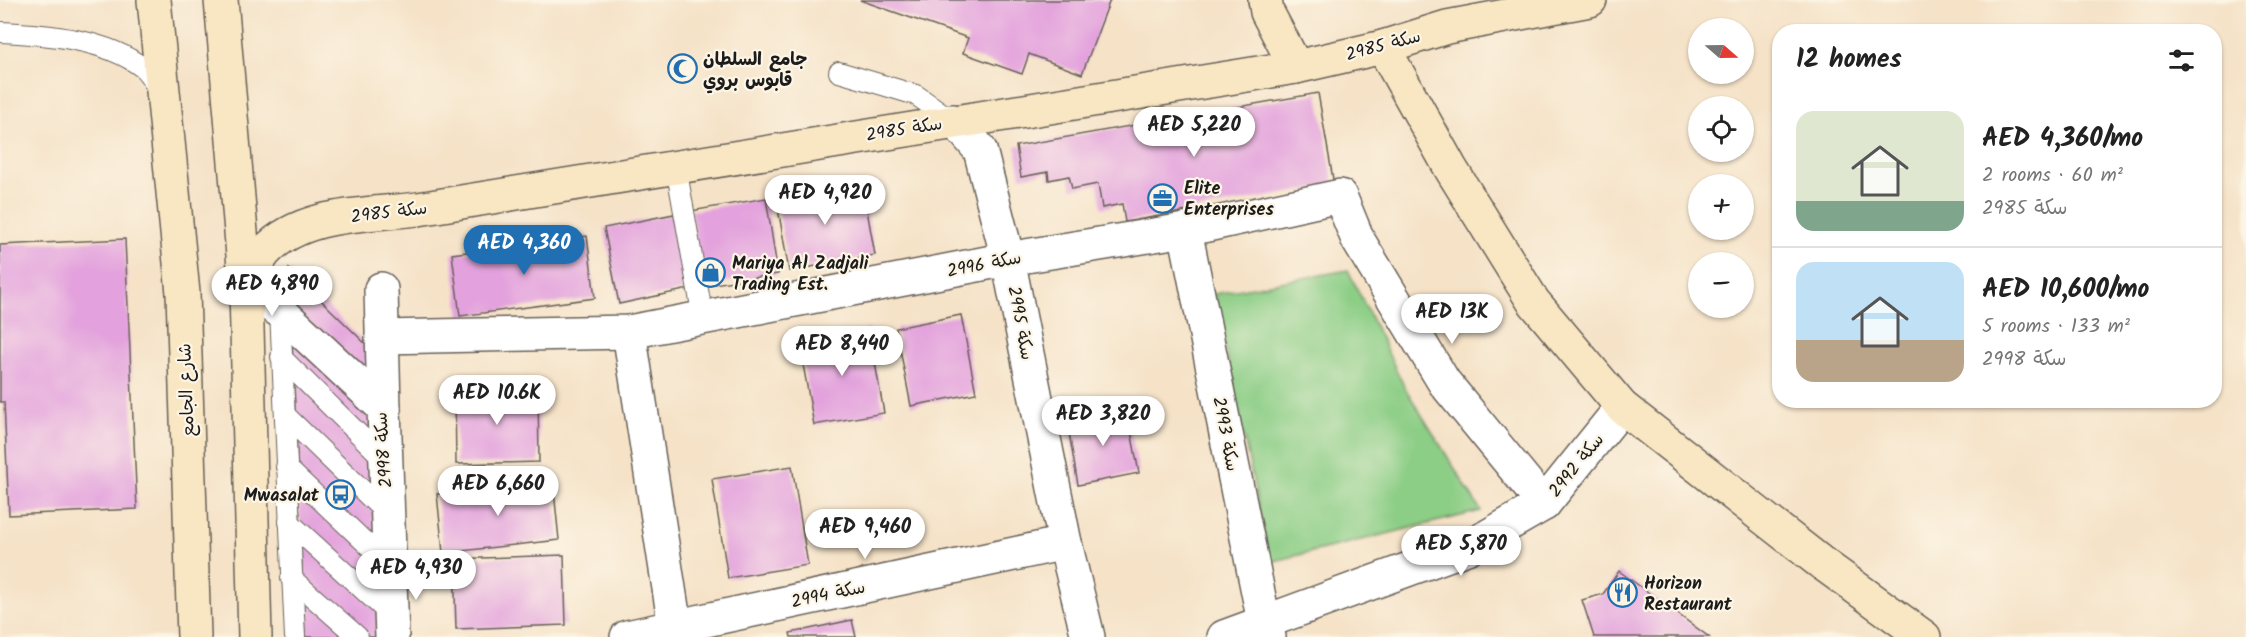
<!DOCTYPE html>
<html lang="en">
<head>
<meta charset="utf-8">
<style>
  :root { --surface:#fff; --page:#f2f2f2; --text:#222; --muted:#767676; --line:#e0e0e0; --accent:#1f6fb2 }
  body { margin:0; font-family:Kalam,"Playpen Sans Arabic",sans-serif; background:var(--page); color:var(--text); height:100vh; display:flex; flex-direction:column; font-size:22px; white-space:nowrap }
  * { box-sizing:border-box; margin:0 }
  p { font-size:20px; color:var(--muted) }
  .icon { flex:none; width:33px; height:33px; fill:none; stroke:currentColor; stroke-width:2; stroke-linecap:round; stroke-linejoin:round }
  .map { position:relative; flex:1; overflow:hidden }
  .side { position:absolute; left:1772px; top:24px; width:450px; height:384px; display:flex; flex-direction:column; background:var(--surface); border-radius:24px; box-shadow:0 2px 4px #0004 }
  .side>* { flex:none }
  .needle { width:39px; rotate:110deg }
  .tools { position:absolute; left:1688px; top:18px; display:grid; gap:12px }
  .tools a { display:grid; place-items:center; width:66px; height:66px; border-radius:50%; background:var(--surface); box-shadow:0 2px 4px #0004; font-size:30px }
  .price { position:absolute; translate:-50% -51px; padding:0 14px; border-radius:21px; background:#fff; color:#222; font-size:20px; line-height:39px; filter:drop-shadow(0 2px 3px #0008) }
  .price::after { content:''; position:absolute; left:50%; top:36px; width:18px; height:14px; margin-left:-9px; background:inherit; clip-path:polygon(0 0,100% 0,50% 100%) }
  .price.current { background:var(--accent); color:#fff }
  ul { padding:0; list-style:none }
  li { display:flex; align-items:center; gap:18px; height:150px; padding:0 24px }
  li+li { border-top:2px solid var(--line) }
  li span { display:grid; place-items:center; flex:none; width:168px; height:120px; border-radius:18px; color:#555 }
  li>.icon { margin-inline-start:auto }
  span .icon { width:72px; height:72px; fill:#fffc; stroke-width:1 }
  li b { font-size:26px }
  h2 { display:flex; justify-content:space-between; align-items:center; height:72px; padding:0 24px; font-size:26px }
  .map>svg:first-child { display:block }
</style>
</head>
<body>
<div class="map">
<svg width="2246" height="637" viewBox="0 0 2246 637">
  <rect width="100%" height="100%" fill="#fcf5e5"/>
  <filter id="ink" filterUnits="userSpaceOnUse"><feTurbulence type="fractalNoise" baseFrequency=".0167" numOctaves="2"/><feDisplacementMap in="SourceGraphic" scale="12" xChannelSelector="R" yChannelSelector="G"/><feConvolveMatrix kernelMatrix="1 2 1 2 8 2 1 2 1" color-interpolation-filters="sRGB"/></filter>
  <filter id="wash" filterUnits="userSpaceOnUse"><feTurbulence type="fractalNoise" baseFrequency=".008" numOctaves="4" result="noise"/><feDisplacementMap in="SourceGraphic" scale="24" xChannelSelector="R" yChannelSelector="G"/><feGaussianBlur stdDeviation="1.35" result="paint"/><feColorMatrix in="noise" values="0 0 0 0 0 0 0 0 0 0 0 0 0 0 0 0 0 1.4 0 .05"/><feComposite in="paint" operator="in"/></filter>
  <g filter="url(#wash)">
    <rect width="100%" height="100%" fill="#f5e2c7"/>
    <polygon fill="#8cce86" stroke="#547551" stroke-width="1.5" points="1348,270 1405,388 1481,511 1270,562 1214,294"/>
    <g id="blocks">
      <g fill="#e3a2dd">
        <polygon points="860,0 1110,0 1082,74 1029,54 1022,74 963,53 968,38"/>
        <polygon points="1318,93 1334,185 1125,222 1122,204 1102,208 1098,184 1072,189 1069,176 1049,180 1048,172 1021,177 1016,146"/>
        <polygon points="862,182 875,255 789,271 776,197"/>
        <polygon points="766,198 778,274 702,286 691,211"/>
        <polygon points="674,214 689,289 619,304 604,228"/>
        <polygon points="587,236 595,298 460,316 452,254"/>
        <polygon points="125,239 137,509 9,515 4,402 0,402 0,245"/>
        <polygon points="289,269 375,353 386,637 305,637"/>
        <polygon points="961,315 976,393 911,406 896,328"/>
        <polygon points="869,329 884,413 814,425 799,342"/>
        <polygon points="538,389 539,462 456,464 455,391"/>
        <polygon points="1127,410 1139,473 1078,485 1067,421"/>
        <polygon points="792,466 808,565 728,578 712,479"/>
        <polygon points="553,481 559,540 443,553 437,494"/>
        <polygon points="564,555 566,625 456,629 454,559"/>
        <polygon points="1619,571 1709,637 1594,637 1582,600 1603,594"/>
        <polygon points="852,620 856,637 791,637 790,633"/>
      </g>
    </g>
  </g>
  <g filter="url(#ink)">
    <use href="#blocks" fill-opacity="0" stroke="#686158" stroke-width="1.5"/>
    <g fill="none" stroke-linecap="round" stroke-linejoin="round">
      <defs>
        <g id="lane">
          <path d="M0 32C45 34 107 39 143 68 149 73 154 83 159 90"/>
          <polyline points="839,72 916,95 953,121"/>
          <polyline points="676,167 703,318"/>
          <polyline points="280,311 295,637"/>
          <polyline points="281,357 385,460"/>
          <polyline points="285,415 387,514"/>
          <polyline points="286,467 390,566"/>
          <polyline points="289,522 391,615"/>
          <polyline points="291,578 358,637"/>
        </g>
        <g id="street">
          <polyline points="953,121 964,131 980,150 1008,259 1065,543 1088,637"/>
          <polyline points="1185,230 1264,622 1269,637"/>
          <polyline points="381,289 384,408"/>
          <polyline points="246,290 280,311 384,408 392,637"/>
          <polyline points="629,332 675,627"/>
          <polyline points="382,337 629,332 1008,259 1185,230 1340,196 1358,240 1444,382 1544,504"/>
          <polyline points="627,637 1065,543"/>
          <polyline points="1224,637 1469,547 1544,504 1622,407"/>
        </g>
        <g id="secondary">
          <polyline points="154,0 183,293 194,637"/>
          <polyline points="221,0 246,290 255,637"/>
          <polyline points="1265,0 1267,12 1296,67"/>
          <polyline points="1383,47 1451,169 1533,301 1622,407 1819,561 1924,637"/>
          <path d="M246 290C251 279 256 262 265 252 301 212 368 215 418 209L1296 67 1383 47 1447 27 1590 0"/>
        </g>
      </defs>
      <use href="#lane" stroke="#686158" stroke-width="22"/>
      <use href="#street" stroke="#686158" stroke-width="36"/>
      <use href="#secondary" stroke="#686158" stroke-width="36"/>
      <use href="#lane" stroke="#fff" stroke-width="20"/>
      <use href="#street" stroke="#fff" stroke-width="33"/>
      <use href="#secondary" stroke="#f9e7c3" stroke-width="33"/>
    </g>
  </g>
  <defs>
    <symbol id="mosque-ring" viewBox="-11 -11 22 22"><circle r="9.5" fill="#fcf5e5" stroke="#1f6fb2" stroke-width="1.5"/><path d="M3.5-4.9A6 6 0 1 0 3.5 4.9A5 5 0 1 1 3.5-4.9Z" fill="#1f6fb2"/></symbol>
    <symbol id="office-ring" viewBox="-11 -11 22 22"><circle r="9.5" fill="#fcf5e5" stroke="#1f6fb2" stroke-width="1.5"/><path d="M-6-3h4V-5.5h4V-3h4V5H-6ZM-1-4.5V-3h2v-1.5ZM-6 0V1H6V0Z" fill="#1f6fb2"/></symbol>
    <symbol id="shop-ring" viewBox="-11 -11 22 22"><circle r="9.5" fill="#fcf5e5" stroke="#1f6fb2" stroke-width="1.5"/><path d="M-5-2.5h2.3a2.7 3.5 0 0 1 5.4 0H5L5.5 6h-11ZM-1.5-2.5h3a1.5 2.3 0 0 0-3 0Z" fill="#1f6fb2"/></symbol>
    <symbol id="bus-ring" viewBox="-11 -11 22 22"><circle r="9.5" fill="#fcf5e5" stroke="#1f6fb2" stroke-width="1.5"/><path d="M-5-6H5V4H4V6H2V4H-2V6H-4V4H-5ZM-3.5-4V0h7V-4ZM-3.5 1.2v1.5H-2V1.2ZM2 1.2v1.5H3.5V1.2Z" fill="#1f6fb2"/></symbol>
    <symbol id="restaurant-ring" viewBox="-11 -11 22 22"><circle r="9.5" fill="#fcf5e5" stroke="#1f6fb2" stroke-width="1.5"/><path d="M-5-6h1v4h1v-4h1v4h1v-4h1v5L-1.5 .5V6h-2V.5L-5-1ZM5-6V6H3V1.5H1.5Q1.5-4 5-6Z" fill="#1f6fb2"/></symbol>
  </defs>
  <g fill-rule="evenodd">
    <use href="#mosque-ring" x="666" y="52" width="33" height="33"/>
    <use href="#office-ring" x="1146" y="182" width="33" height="33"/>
    <use href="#shop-ring" x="694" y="256" width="33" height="33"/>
    <use href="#bus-ring" x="324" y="478" width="33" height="33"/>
    <use href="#restaurant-ring" x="1606" y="576" width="33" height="33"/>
  </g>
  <g text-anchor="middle" stroke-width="4.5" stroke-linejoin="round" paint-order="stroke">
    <g font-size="18" fill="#1c1c1c" stroke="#fcf5e5">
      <text transform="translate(1383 45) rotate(-15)" y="6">سكة 2985</text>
      <text transform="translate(904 129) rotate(-9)" y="6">سكة 2985</text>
      <text transform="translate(389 212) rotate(-7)" y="6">سكة 2985</text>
      <text transform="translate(984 264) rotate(-11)" y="6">سكة 2996</text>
      <text transform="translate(1021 323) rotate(79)" y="6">سكة 2995</text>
      <text transform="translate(186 390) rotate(-92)" y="6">شارع الجامع</text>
      <text transform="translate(1226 434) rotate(79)" y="6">سكة 2993</text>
      <text transform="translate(383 450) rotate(-94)" y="6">سكة 2998</text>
      <text transform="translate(1576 465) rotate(-51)" y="6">سكة 2992</text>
      <text transform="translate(828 594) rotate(-12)" y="6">سكة 2994</text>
    </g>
    <g font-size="18" font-weight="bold" fill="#1c1c1c" stroke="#fcf5e5" text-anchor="start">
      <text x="703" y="65">جامع السلطان<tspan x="703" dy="21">قابوس بروي</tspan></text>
      <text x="1184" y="194">Elite<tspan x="1184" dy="21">Enterprises</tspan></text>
      <text x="732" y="269">Mariya Al Zadjali<tspan x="732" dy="21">Trading Est.</tspan></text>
      <text x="319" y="501" text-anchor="end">Mwasalat</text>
      <text x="1644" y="589">Horizon<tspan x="1644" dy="21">Restaurant</tspan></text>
    </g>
  </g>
</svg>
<div class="tools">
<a><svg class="needle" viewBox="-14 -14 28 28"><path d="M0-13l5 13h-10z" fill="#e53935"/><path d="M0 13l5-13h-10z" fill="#767676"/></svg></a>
<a><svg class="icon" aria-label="locate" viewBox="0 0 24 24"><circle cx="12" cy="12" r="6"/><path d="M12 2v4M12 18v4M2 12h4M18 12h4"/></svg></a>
<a>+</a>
<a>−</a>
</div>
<b class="price" style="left:1194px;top:158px">AED 5,220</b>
<b class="price" style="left:825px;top:226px">AED 4,920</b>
<b class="price current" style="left:524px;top:276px">AED 4,360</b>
<b class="price" style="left:272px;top:317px">AED 4,890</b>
<b class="price" style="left:1452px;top:345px">AED 13K</b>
<b class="price" style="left:842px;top:377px">AED 8,440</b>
<b class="price" style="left:497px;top:426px">AED 10.6K</b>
<b class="price" style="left:1103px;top:447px">AED 3,820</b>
<b class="price" style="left:498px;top:517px">AED 6,660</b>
<b class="price" style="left:865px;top:560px">AED 9,460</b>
<b class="price" style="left:1461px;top:577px">AED 5,870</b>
<b class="price" style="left:416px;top:601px">AED 4,930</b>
<section class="side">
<h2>12 homes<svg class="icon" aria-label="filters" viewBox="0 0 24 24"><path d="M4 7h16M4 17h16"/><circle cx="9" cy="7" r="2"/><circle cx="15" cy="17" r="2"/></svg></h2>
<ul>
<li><span style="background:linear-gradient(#dfe7d0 75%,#7fa58c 0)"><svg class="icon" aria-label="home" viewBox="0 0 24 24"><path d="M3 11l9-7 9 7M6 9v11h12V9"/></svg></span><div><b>AED 4,360/mo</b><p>2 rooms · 60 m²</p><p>سكة 2985</p></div></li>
<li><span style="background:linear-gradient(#bfe0f5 65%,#b9a48a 0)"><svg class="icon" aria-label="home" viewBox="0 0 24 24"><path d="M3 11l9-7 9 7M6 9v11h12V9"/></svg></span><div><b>AED 10,600/mo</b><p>5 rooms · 133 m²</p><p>سكة 2998</p></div></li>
</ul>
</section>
</div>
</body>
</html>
